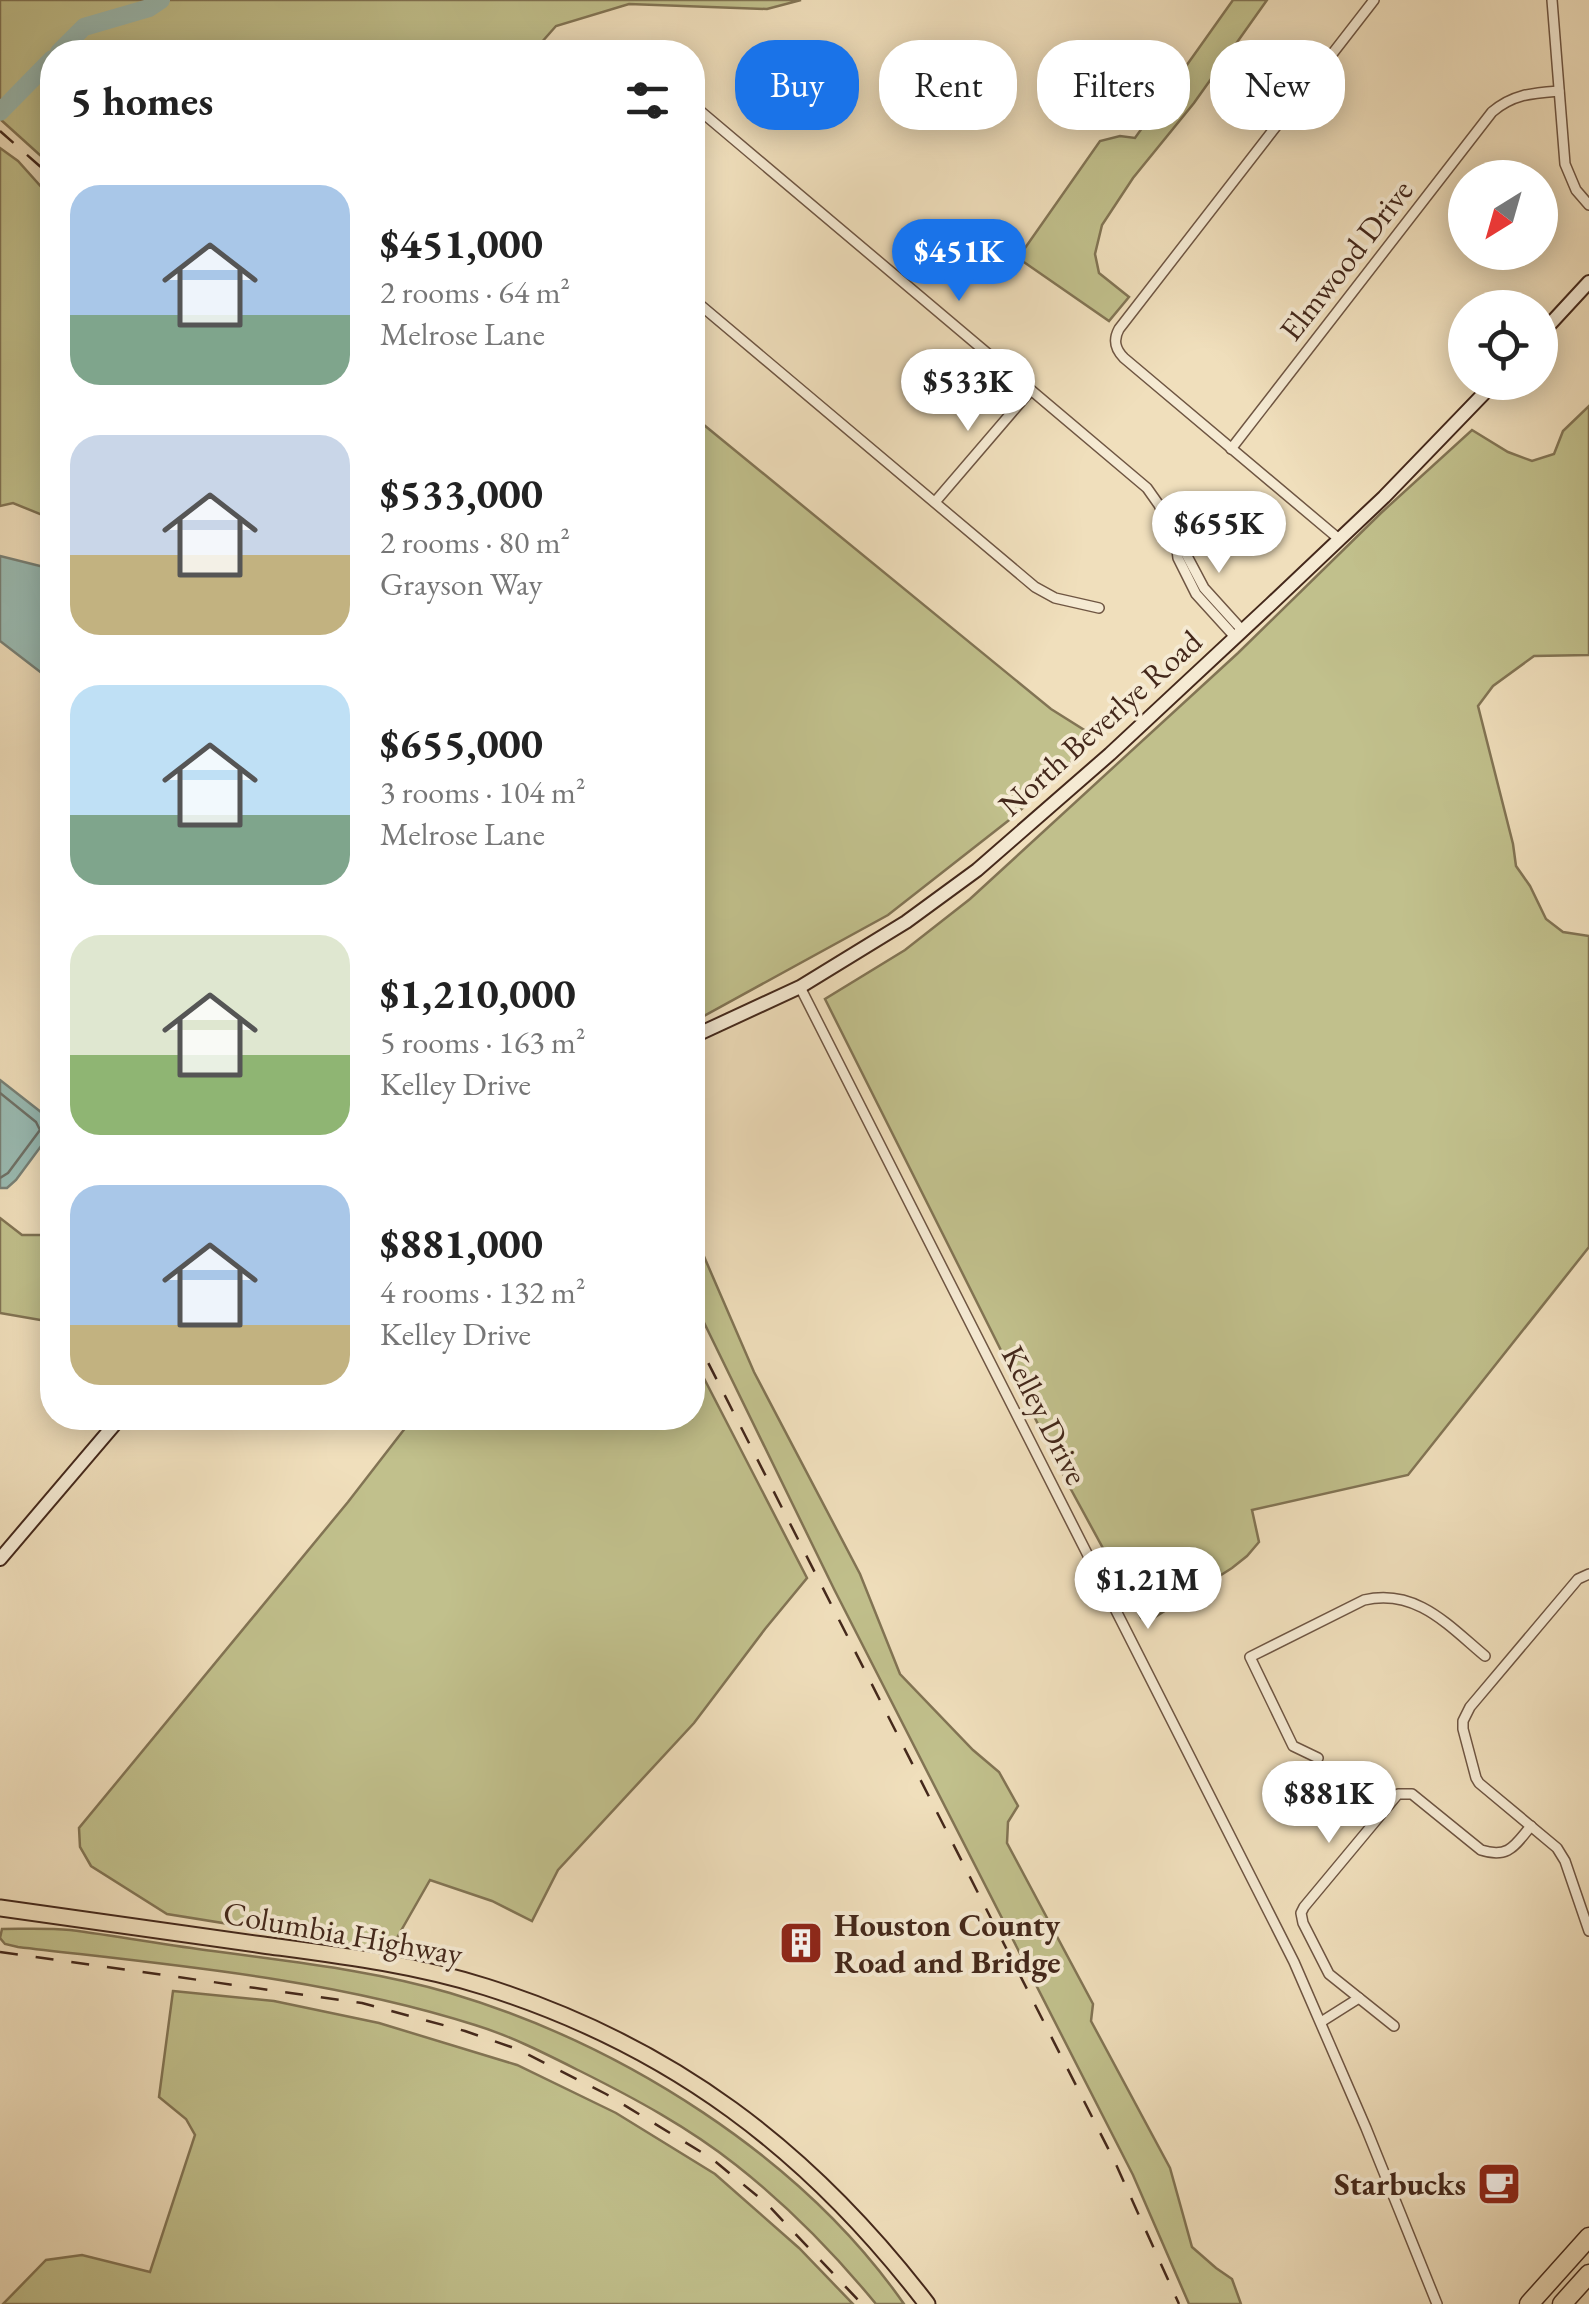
<!DOCTYPE html>
<html lang="en">
<head>
<meta charset="utf-8">
<style>
  :root { --surface:#fff; --page:#f6f6f6; --text:#222; --muted:#767676; --accent:#1a73e8 }
  body { margin:0; font-family:"EB Garamond",serif; background:var(--page); color:var(--text); height:100vh; display:flex; flex-direction:column; font-size:38px; white-space:nowrap }
  * { box-sizing:border-box; margin:0 }
  p { font-size:32px; color:var(--muted) }
  .icon { flex:none; width:55px; height:55px; fill:none; stroke:currentColor; stroke-width:2; stroke-linecap:round; stroke-linejoin:round }
  .map { position:relative; flex:1; overflow:hidden }
  .drawer { position:absolute; left:40px; top:40px; width:665px; height:1390px; display:flex; flex-direction:column; background:var(--surface); border-radius:40px; box-shadow:0 5px 25px #0003 }
  .drawer>* { flex:none }
  .guide { position:absolute; left:735px; top:40px; width:702px; height:90px; display:flex; gap:20px }
  .needle { width:65px; rotate:217deg }
  .buttons { position:absolute; left:1448px; top:160px; display:grid; gap:20px }
  .buttons a { display:grid; place-items:center; width:110px; height:110px; border-radius:50%; background:var(--surface); box-shadow:0 5px 25px #0003; font-size:50px }
  .price { position:absolute; translate:-50% -85px; padding:0 22px; border-radius:35px; background:#fff; color:#222; font-size:32px; line-height:65px; filter:drop-shadow(0 2px 5px #0008) }
  .price::after { content:''; position:absolute; left:50%; top:60px; width:30px; height:22px; margin-left:-15px; background:inherit; clip-path:polygon(0 0,100% 0,50% 100%) }
  .price.active { background:var(--accent); color:#fff }
  ul { padding:0; list-style:none }
  li { display:flex; align-items:center; gap:30px; height:250px; padding:0 30px }
  li span { display:grid; place-items:center; flex:none; width:280px; height:200px; border-radius:30px; color:#555 }
  li>.icon { margin-inline-start:auto }
  span .icon { width:120px; height:120px; fill:#fffc; stroke-width:1 }
  li b { font-size:42px }
  h2 { display:flex; justify-content:space-between; align-items:center; height:120px; padding:0 30px; font-size:42px }
  .tag { padding:0 35px; border-radius:40px; background:var(--surface); box-shadow:0 5px 25px #0003; font-size:35px; line-height:90px }
  .tag.active { background:var(--accent); color:#fff }
  .map>svg:first-child { display:block }
</style>
</head>
<body>
<div class="map">
<svg width="1589" height="2304" viewBox="0 0 1589 2304">
  <rect width="100%" height="100%" fill="#f0dfbc"/>
  <filter id="stains"><feTurbulence type="fractalNoise" baseFrequency=".002" numOctaves="4"/><feColorMatrix values="0 0 0 0 .2 0 0 0 0 .09 0 0 0 0 .02 0 0 0 .5 -.17"/></filter>
  <radialGradient id="worn" r=".72"><stop offset=".6" stop-color="#630" stop-opacity="0"/><stop offset="1" stop-color="#630" stop-opacity=".3"/></radialGradient>
  <g fill="#c1c08c" stroke="#827454" stroke-width="2.5">
    <polygon points="0,0 801,0 767,9 629,4 556,26 533,52 52,52 52,166 0,119"/>
    <polygon points="1233,0 1267,0 1194,103 1133,178 1102,225 1095,254 1099,273 1129,297 1109,321 1018,258 1100,141 1120,136 1135,138"/>
    <polygon points="0,148 18,161 52,199 52,519 13,503 0,506"/>
    <polygon points="1589,406 1589,655 1534,656 1493,686 1478,706 1513,844 1516,866 1530,886 1546,919 1563,932 1589,936 1589,1247 1408,1475 1252,1510 1259,1542 1247,1556 1232,1568 1155,1617 1152,1613 1141,1618 1068,1484 825,999 905,950 970,899 1238,653 1381,513 1472,430 1508,452 1532,461 1554,454 1563,431"/>
    <polygon points="693,416 1051,709 1097,738 1013,817 888,915 693,1022"/>
    <polygon points="0,1218 22,1235 52,1235 52,1322 0,1313"/>
    <polygon points="693,1231 754,1372 860,1574 900,1674 973,1750 999,1772 1018,1806 1008,1822 1007,1843 1093,2004 1091,2021 1170,2168 1192,2247 1216,2268 1232,2279 1241,2304 1189,2304 1133,2175 834,1589 693,1300"/>
    <polygon points="693,1357 807,1578 765,1629 694,1723 558,1870 532,1921 492,1901 430,1880 390,1950 167,1914 91,1866 80,1847 79,1828 348,1502 413,1418 692,1418"/>
    <path d="M2 1929C25 1929 48 1928 70 1930 118 1936 165 1945 213 1951 292 1962 373 1970 450 1993 621 2044 801 2156 904 2304H876C834 2253 788 2206 736 2165 688 2127 634 2098 580 2071 546 2054 511 2036 475 2025 328 1978 171 1965 18 1947L5 1944 0 1938Z"/>
    <polygon points="173,1991 274,2001 379,2023 517,2065 616,2113 715,2174 799,2248 853,2304 3,2304 46,2260 82,2255 150,2272 195,2135 186,2119 159,2097"/>
  </g>
  <g fill="#9abcb4" stroke="#788177" stroke-width="2.5">
    <polygon points="0,556 52,569 52,681 0,641"/>
    <polygon points="0,1080 46,1116 50,1134 16,1180 7,1188 0,1188"/>
  </g>
  <g fill="none" stroke-linecap="round" stroke-linejoin="round">
    <polyline stroke="#6f7268" stroke-width="2.5" points="0,1093 36,1122 40,1130 8,1173 0,1178"/>
    <g stroke="#9abcb4" stroke-width="18">
      <polyline points="59,52 84,27 149,8 161,0"/>
      <polyline points="0,112 52,59"/>
    </g>
    <defs>
      <g id="street">
        <polyline points="1552,0 1565,164 1576,190 1589,205"/>
        <polyline points="692,104 1147,488 1159,505 1176,542 1178,558 1196,594 1235,637"/>
        <polyline points="692,298 1035,587 1055,598 1099,608"/>
        <path d="M1231 449 1492 112C1513 94 1533 93 1559 91"/>
        <polyline points="935,502 1031,390"/>
        <path d="M1339 539 1124 358C1115 349 1113 340 1119 329L1374 0"/>
        <polyline points="1178,544 1186,554 1204,588 1242,630"/>
        <polyline points="800,987 1294,1962 1366,2128 1437,2304"/>
        <polyline points="1589,1574 1578,1579 1470,1707 1463,1721 1463,1729 1476,1778 1479,1783 1557,1848 1565,1861 1589,1931"/>
        <path d="M1318 1758 1293 1746 1250 1657 1364 1600C1416 1588 1448 1625 1485 1656"/>
        <polyline points="1321,2022 1359,1998"/>
        <path d="M1394 2026 1329 1974 1303 1923 1301 1913 1304 1907 1398 1794H1412L1481 1850C1509 1859 1515 1845 1531 1826"/>
      </g>
      <g id="secondary">
        <polyline points="1540,335 1589,282"/>
        <polyline points="692,1037 800,987 906,922 977,870 1110,754 1271,604 1384,497 1495,382"/>
        <polyline points="0,1559 120,1418"/>
      </g>
      <path id="primary" d="M0 1908C87 1920 175 1932 263 1945 337 1955 413 1964 486 1987 672 2046 809 2150 927 2304"/>
      <g id="highway">
        <polyline points="1529,2304 1589,2237"/>
        <polyline points="1562,2304 1589,2274"/>
      </g>
    </defs>
    <use href="#street" stroke="#6f5643" stroke-width="12"/>
    <use href="#secondary" stroke="#44281b" stroke-width="16"/>
    <use href="#primary" stroke="#44281b" stroke-width="19"/>
    <use href="#highway" stroke="#44281b" stroke-width="21"/>
    <use href="#street" stroke="#f5ead3" stroke-width="9"/>
    <use href="#secondary" stroke="#f5ead3" stroke-width="12"/>
    <use href="#primary" stroke="#f0dfbc" stroke-width="15"/>
    <use href="#highway" stroke="#f0dfbc" stroke-width="18"/>
    <g stroke="#44281b" stroke-width="2.5" stroke-dasharray="18 18" stroke-linecap="butt">
      <polyline points="0,131 52,177"/>
      <polyline points="692,1331 1114,2160 1179,2304"/>
      <polyline points="0,1952 362,2003 465,2031 517,2049 606,2094 711,2158 767,2204 862,2304"/>
    </g>
  </g>
  <defs>
    <symbol id="building-square" viewBox="-11 -11 22 22"><rect x="-9" y="-9" width="18" height="18" rx="4" fill="#8f2418" stroke="#f5ead3"/><path d="M-4-6H4V6H1V3H-1V6H-4ZM-2.5-4.3h1.7v1.8h-1.7ZM.8-4.3h1.7v1.8H.8ZM-2.5-1h1.7V.8h-1.7ZM.8-1h1.7V.8H.8Z" fill="#fff"/></symbol>
    <symbol id="cafe-square" viewBox="-11 -11 22 22"><rect x="-9" y="-9" width="18" height="18" rx="4" fill="#8f2418" stroke="#f5ead3"/><path d="M-5.5-4.5H6V0H3Q3 3.5 0 3.5H-2.5Q-5.5 3.5-5.5 0ZM3-3.2v2h1.7v-2ZM-6 4.5H4V6H-6Z" fill="#fff"/></symbol>
  </defs>
  <g fill-rule="evenodd">
    <use href="#building-square" x="776" y="1918" width="50" height="50"/>
    <use href="#cafe-square" x="1474" y="2159" width="50" height="50"/>
  </g>
  <g text-anchor="middle" stroke-width="8" stroke-linejoin="round" paint-order="stroke">
    <g font-size="32" fill="#44281b" stroke="#f5ead3">
      <text transform="translate(1346 260) rotate(-52)" y="11">Elmwood Drive</text>
      <text transform="translate(1100 723) rotate(-42)" y="11">North Beverlye Road</text>
      <text transform="translate(1045 1415) rotate(63)" y="11">Kelley Drive</text>
      <text transform="translate(343 1933) rotate(10)" y="11">Columbia Highway</text>
    </g>
    <g font-size="32" font-weight="bold" fill="#44281b" stroke="#f5ead3" text-anchor="start">
      <text x="834" y="1936">Houston County<tspan x="834" dy="37">Road and Bridge</tspan></text>
      <text x="1466" y="2195" text-anchor="end">Starbucks</text>
    </g>
  </g>
  <rect width="100%" height="100%" filter="url(#stains)"/>
  <rect width="100%" height="100%" fill="url(#worn)"/>
</svg>
<div class="buttons">
<a><svg class="needle" viewBox="-14 -14 28 28"><path d="M0-13l5 13h-10z" fill="#e53935"/><path d="M0 13l5-13h-10z" fill="#767676"/></svg></a>
<a><svg class="icon" aria-label="locate" viewBox="0 0 24 24"><circle cx="12" cy="12" r="6"/><path d="M12 2v4M12 18v4M2 12h4M18 12h4"/></svg></a>
</div>
<b class="price active" style="left:959px;top:304px">$451K</b>
<b class="price" style="left:968px;top:434px">$533K</b>
<b class="price" style="left:1219px;top:576px">$655K</b>
<b class="price" style="left:1148px;top:1632px">$1.21M</b>
<b class="price" style="left:1329px;top:1846px">$881K</b>
<div class="guide">
<a class="tag active">Buy</a>
<a class="tag">Rent</a>
<a class="tag">Filters</a>
<a class="tag">New</a>
</div>
<section class="drawer">
<h2>5 homes<svg class="icon" aria-label="filters" viewBox="0 0 24 24"><path d="M4 7h16M4 17h16"/><circle cx="9" cy="7" r="2"/><circle cx="15" cy="17" r="2"/></svg></h2>
<ul>
<li><span style="background:linear-gradient(#a9c7e8 65%,#7fa58c 0)"><svg class="icon" aria-label="home" viewBox="0 0 24 24"><path d="M3 11l9-7 9 7M6 9v11h12V9"/></svg></span><div><b>$451,000</b><p>2 rooms · 64 m²</p><p>Melrose Lane</p></div></li>
<li><span style="background:linear-gradient(#c9d6e8 60%,#c2b280 0)"><svg class="icon" aria-label="home" viewBox="0 0 24 24"><path d="M3 11l9-7 9 7M6 9v11h12V9"/></svg></span><div><b>$533,000</b><p>2 rooms · 80 m²</p><p>Grayson Way</p></div></li>
<li><span style="background:linear-gradient(#bfe0f5 65%,#7fa58c 0)"><svg class="icon" aria-label="home" viewBox="0 0 24 24"><path d="M3 11l9-7 9 7M6 9v11h12V9"/></svg></span><div><b>$655,000</b><p>3 rooms · 104 m²</p><p>Melrose Lane</p></div></li>
<li><span style="background:linear-gradient(#dfe7d0 60%,#8fb573 0)"><svg class="icon" aria-label="home" viewBox="0 0 24 24"><path d="M3 11l9-7 9 7M6 9v11h12V9"/></svg></span><div><b>$1,210,000</b><p>5 rooms · 163 m²</p><p>Kelley Drive</p></div></li>
<li><span style="background:linear-gradient(#a9c7e8 70%,#c2b280 0)"><svg class="icon" aria-label="home" viewBox="0 0 24 24"><path d="M3 11l9-7 9 7M6 9v11h12V9"/></svg></span><div><b>$881,000</b><p>4 rooms · 132 m²</p><p>Kelley Drive</p></div></li>
</ul>
</section>
</div>
</body>
</html>
